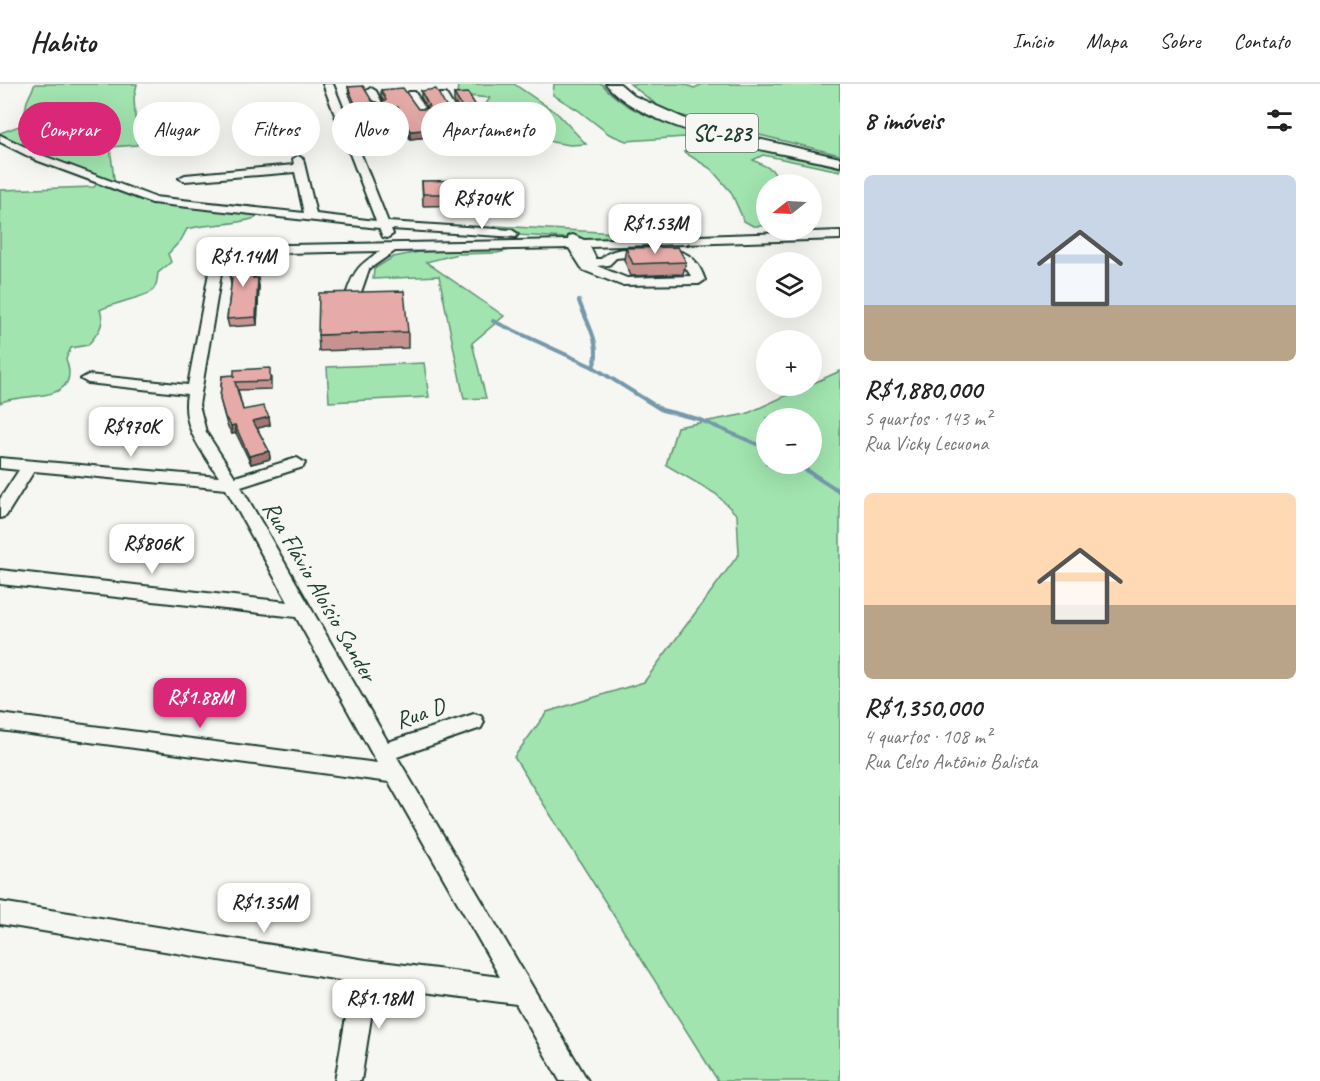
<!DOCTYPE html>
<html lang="pt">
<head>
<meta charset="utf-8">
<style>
  :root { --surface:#fff; --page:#f6f6f6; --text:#222; --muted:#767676; --line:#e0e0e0; --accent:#db2777 }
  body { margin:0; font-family:Caveat,sans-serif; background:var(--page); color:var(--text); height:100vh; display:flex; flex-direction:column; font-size:22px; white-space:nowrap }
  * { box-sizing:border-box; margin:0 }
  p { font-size:20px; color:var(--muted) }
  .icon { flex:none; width:33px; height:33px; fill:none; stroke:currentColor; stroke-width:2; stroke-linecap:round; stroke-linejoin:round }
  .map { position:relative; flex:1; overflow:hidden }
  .details { display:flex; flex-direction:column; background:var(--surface); width:480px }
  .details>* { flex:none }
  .guide { position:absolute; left:18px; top:18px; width:570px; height:54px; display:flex; gap:12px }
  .needle { width:39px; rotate:252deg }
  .buttons { position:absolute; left:756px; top:90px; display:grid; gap:12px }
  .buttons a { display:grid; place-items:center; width:66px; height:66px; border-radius:50%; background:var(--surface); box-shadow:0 6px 24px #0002; font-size:30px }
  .price { position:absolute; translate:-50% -51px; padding:0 14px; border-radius:12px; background:#fff; color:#222; font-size:20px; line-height:39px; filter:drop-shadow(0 2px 3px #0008) }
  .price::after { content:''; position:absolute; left:50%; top:36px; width:18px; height:14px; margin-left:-9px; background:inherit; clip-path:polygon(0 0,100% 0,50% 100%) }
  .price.selected { background:var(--accent); color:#fff }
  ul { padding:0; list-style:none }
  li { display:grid; align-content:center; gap:12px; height:318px; padding:0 24px }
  li span { display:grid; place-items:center; height:186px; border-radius:9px; color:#555 }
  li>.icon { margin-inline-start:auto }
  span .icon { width:108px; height:108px; fill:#fffc; stroke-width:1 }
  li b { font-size:26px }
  h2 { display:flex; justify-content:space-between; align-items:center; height:72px; padding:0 24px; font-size:26px }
  .pill { padding:0 21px; border-radius:27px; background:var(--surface); box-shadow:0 6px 24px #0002; font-size:21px; line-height:54px }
  .pill.selected { background:var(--accent); color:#fff }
  header { display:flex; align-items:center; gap:36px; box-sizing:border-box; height:84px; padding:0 30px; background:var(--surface); border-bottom:2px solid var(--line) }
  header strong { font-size:28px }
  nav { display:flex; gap:33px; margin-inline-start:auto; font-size:21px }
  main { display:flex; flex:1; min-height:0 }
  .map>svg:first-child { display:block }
</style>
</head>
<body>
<header>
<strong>Habito</strong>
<nav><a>Início</a><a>Mapa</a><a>Sobre</a><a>Contato</a></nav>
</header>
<main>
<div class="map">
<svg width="840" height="997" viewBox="0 0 840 997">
  <rect width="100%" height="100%" fill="#f6f6f2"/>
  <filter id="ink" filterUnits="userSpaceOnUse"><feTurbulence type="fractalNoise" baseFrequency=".0167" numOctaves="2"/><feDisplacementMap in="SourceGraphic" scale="12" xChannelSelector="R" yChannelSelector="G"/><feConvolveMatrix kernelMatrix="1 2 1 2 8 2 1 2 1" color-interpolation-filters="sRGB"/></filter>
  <g filter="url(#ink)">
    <g fill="#a1e4af" stroke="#609072" stroke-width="1.5" fill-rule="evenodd">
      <path d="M35 0H137L134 14 137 61 110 63 115 103 152 116 258 128 255 134C233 142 210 139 187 145L181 156 168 170 171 178 158 189C157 196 157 203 151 208 146 212 111 220 100 226 106 241 97 250 88 261L71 264 66 275C84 323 17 307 0 319V106L94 103 100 96 0 54V49L22 41 27 17Z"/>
      <polygon points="458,0 514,0 558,30 586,60 570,61 552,58 503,24 483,24 490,14 457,11"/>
      <path d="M554 0H602C634 38 695 47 741 59 774 67 807 75 840 84V87L763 71 753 76 771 85 783 100H766V142H753L744 137 731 108 711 85 684 68 705 61 703 56 685 53 626 57 609 50 578 26 553 11Z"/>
      <polygon points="630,0 684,0 694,4 703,0 840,0 840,71 675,30 661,24"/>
      <polygon points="496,142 652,151 677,146 682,156 582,160 567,154 485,149"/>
      <polygon points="519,164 497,169 458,170 426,178 504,232 472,259 486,314 464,315 439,192 373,195 374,185 393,173 419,168"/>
      <polygon points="424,279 429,313 329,318 327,283"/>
      <path d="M840 287V997H718L514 673 547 628 644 598 739 470 737 431 716 410 666 381 677 343 746 330ZM766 334H812V380H766Z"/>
    </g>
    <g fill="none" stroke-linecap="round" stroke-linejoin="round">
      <g stroke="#7598aa" stroke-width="4">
        <path d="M579 217C586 238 603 261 593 283"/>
        <polyline points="493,237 593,283 662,326 698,335 766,364"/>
      </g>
      <polyline stroke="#7598aa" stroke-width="4.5" points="797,380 840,408"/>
      <defs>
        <g id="minor">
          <polygon points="323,0 333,0 388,138 512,146 518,150 516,153 391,145 393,150 387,154 383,153 379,144 152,119 36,76 0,58 0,51 44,72 154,113 304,129 295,88 185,97 179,94 185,91 294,81 293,75 298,72 303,75 316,130 376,137"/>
          <polygon points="371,4 376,7 384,23 382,25 374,23 366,7"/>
          <polygon points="409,8 415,8 427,28 426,30 418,30 407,10"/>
          <polygon points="440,10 446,10 468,46 467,48 459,48 438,12"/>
          <path d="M840 147V155L590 163 596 175H601C610 165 623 164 636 166L638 169 636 172 616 174 609 181 597 182 627 194 691 192 681 176 656 172 654 169C659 165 665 165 672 166 691 168 699 179 705 196L699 200 621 201 583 186 569 164 395 167 369 185 361 208 354 212 347 208C355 184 360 181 380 167L237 170 228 172 223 178 199 321 206 348 235 393 297 374 305 379 303 383 241 403 388 658 474 630 481 632 484 638 481 644 397 673 588 997H560L516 920 376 902 361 997H335L352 898 0 840V818L366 876 500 893 389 698 0 646V630L377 679 296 533 0 500V486L288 518 226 405 34 387 6 432 0 434V415L19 386 0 384V374L219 393C202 367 181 343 187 310L88 299 81 295 88 291 188 301 211 178 220 166 237 162 568 156 569 152 573 151 584 156Z"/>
        </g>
        <path id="major" d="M606 0H620L634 12 690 37 754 54 840 74V82C779 68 645 49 606 0Z"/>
      </defs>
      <use href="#minor" stroke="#1f3d34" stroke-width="4"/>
      <use href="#major" stroke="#1f3d34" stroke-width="4"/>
      <use href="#minor" fill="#f6f6f2" fill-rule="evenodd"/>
      <use href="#major" fill="#f6f6f2" fill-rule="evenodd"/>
    </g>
    <g fill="#c69390" stroke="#1f3d34" stroke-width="1.5">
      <polygon points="348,3 372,17 381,20 384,18 381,13 381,6 418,25 426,25 427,24 421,14 421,7 466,58 465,65 439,63 437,52 410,55 398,30 376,33 381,45 382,52 367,53 349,10"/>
      <polygon points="454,10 476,22 476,29 461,30 454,17"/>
      <polygon points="422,97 476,110 476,121 423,122"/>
      <polygon points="626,164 686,178 683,190 631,192 624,176"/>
      <polygon points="252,168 253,178 255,178 256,186 255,194 259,202 257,241 229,243 227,235 231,201 230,194 235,175"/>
      <polygon points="408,248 408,264 319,267 318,251"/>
      <polygon points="222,292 271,292 271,305 238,306 243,326 269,333 270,341 257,344 269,367 270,375 251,380 236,349 232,350 227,341 220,315"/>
    </g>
    <g fill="#a17876" stroke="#1f3d34" stroke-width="1.5">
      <polygon points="476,22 476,29 461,30 462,23"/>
      <polygon points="398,23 398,30 373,33 373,26"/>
      <polygon points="381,45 382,52 367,53 366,46"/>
      <polygon points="437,45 437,52 410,55 410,47"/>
      <polygon points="255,178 256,186 254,202 253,194"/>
      <polygon points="258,194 259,202 257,241 256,233"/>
      <polygon points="269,333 270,341 255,345 253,337"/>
      <polygon points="235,341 236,349 232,350 231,342"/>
      <polygon points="269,367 270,375 251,380 249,372"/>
    </g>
    <g fill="#e6aba8" stroke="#1f3d34" stroke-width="1.5">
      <polygon points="363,2 372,17 381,20 386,16 381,6 403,4 418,25 426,25 429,22 421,7 436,5 466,58 439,56 437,45 410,47 398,23 373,26 381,45 366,46 348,3"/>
      <polygon points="468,9 476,22 462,23 454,10"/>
      <polygon points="474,96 476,110 423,110 422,97"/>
      <polygon points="678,163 686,178 633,180 626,164"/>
      <polygon points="236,168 252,168 251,178 255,178 253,194 258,194 256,233 227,235 232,194 230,194 231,175 235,175"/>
      <polygon points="404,207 408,248 318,251 319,209"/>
      <polygon points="270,284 270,297 235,298 243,326 263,322 269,333 253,337 269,367 249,372 235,341 231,342 225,333 220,315 222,292 233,291 234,294 234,286"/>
    </g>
  </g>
  <g text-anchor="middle" stroke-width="5" stroke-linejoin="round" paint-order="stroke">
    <rect fill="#f6f6f2" stroke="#60746d" stroke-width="1.5" x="686" y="30" width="72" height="38" rx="4.5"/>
    <g font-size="22" font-weight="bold" fill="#1f3d34">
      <text x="722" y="57">SC-283</text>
    </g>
    <g font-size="24" fill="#1f3d34" stroke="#f6f6f2">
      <text transform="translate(320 507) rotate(60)" y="8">Rua Flávio Aloísio Sander</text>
      <text transform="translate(420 629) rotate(-19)" y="8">Rua D</text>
    </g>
  </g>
</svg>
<div class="buttons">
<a><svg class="needle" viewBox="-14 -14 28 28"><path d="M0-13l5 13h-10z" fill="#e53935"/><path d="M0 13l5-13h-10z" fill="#767676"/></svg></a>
<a><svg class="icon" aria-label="layers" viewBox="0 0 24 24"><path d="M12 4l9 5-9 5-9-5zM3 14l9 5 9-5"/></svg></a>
<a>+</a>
<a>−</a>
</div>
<b class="price" style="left:482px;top:146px">R$704K</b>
<b class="price" style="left:655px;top:171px">R$1.53M</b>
<b class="price" style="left:243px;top:204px">R$1.14M</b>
<b class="price" style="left:131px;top:374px">R$970K</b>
<b class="price" style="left:152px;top:491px">R$806K</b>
<b class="price selected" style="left:200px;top:645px">R$1.88M</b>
<b class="price" style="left:264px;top:850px">R$1.35M</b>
<b class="price" style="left:379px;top:946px">R$1.18M</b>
<div class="guide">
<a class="pill selected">Comprar</a>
<a class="pill">Alugar</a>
<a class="pill">Filtros</a>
<a class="pill">Novo</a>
<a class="pill">Apartamento</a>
</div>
</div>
<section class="details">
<h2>8 imóveis<svg class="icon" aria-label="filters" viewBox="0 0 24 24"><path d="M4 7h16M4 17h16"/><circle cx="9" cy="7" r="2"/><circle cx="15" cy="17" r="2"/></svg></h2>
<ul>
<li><span style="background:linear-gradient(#c9d6e8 70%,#b9a48a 0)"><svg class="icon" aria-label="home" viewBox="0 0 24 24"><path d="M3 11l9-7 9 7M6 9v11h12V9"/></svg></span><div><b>R$1,880,000</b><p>5 quartos · 143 m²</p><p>Rua Vicky Lecuona</p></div></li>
<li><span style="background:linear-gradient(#ffd9b3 60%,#b9a48a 0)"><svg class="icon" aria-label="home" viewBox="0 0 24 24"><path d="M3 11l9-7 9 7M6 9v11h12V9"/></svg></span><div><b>R$1,350,000</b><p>4 quartos · 108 m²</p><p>Rua Celso Antônio Balista</p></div></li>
</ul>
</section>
</main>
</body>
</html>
